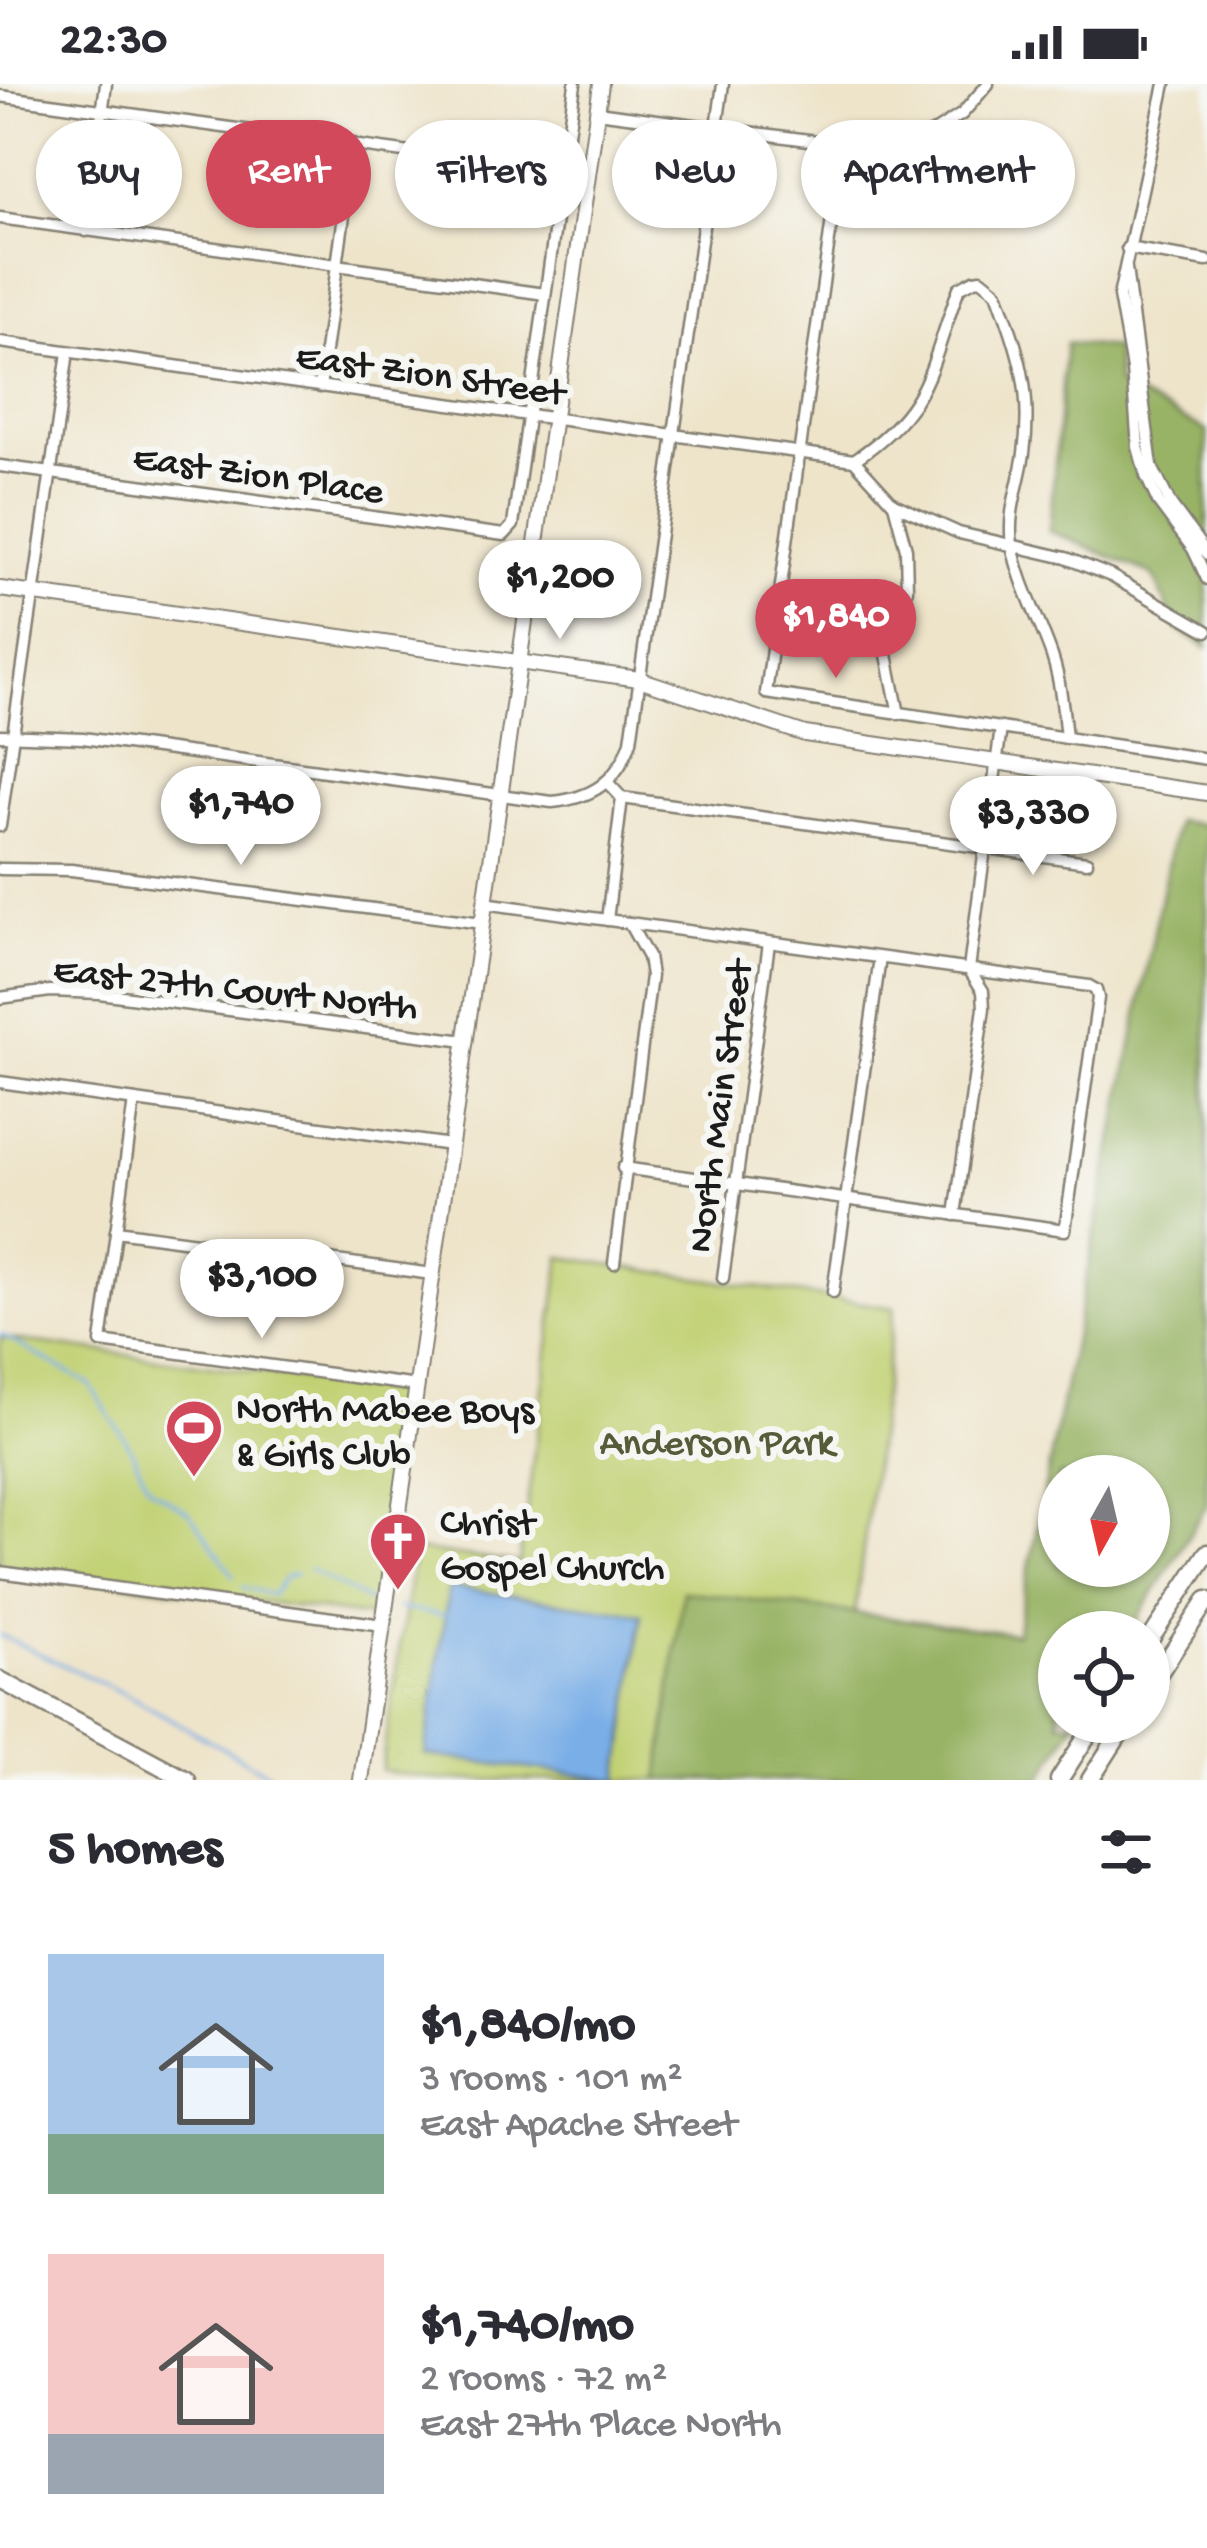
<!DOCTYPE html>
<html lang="en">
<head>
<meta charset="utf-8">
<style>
  :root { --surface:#fff; --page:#f2f2f3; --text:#2b2b33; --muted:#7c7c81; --accent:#d1495b }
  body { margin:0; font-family:"Gochi Hand",sans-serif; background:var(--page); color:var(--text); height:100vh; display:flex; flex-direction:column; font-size:45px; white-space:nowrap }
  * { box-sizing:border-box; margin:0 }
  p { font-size:39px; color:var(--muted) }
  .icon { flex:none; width:66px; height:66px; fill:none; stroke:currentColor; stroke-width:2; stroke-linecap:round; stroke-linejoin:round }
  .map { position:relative; height:1696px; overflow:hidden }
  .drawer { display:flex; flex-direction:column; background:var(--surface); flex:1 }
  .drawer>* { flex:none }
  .guide { position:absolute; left:36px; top:36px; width:1137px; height:108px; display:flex; gap:24px }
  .needle { width:78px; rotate:188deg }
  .tools { position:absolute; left:1038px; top:1371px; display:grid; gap:24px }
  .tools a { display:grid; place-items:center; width:132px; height:132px; border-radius:50%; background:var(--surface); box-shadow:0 3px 9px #0004; font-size:60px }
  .price { position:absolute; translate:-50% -102px; padding:0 27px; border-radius:42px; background:#fff; color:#222; font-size:39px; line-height:78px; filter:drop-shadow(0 3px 6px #0008) }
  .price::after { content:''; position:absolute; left:50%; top:72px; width:36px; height:27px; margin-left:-18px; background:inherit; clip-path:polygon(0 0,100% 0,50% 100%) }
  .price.on { background:var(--accent); color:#fff }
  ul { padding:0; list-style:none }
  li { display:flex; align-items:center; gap:36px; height:300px; padding:0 48px }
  li span { display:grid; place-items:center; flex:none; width:336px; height:240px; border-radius:0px; color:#555 }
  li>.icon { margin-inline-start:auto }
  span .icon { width:144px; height:144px; fill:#fffc; stroke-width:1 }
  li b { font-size:51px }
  h2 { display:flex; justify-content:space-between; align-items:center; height:144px; padding:0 48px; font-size:51px }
  .pill { padding:0 42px; border-radius:54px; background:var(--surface); box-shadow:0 3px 9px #0004; font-size:42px; line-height:108px }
  .pill.on { background:var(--accent); color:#fff }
  .status { display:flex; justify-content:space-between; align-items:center; height:84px; padding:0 60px; background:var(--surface); direction:ltr }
  .status svg { height:33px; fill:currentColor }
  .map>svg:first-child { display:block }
</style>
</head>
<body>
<div class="status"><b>22:30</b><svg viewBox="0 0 49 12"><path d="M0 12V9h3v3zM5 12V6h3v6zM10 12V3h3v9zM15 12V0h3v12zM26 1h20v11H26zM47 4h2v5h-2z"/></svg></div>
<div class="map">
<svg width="1207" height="1696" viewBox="0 0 1207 1696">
  <rect width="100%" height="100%" fill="#f6f6f2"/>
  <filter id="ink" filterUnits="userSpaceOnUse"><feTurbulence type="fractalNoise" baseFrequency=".00833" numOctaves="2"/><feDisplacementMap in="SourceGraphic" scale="24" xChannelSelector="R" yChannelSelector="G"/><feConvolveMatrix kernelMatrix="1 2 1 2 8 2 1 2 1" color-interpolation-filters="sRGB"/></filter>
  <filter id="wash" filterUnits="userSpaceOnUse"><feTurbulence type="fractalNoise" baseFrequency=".004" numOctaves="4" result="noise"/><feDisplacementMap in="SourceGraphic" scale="48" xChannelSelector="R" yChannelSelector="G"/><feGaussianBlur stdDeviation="2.7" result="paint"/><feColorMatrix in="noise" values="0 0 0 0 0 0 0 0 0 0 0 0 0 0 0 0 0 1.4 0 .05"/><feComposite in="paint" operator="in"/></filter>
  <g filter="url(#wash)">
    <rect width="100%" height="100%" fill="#eee4ca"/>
    <g fill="#c1d173" stroke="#6e7648" stroke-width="3">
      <polygon points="561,1173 894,1224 855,1529 683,1508 659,1696 443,1696 381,1687 414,1466 519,1479"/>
      <polygon points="0,1254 399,1307 372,1533 0,1482"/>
    </g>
    <g fill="#98b365" stroke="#5a6840" stroke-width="3" fill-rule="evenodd">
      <polygon points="1066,259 1115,264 1118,302 1207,347 1207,564 1177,545 1153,491 1049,447"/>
      <path d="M1176 737 1207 741V1421L1130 1548H1059V1638H1075L1040 1696H659L683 1507 1016 1550ZM1149 1392V1482H1059V1392Z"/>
    </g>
    <polygon fill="#79aee7" stroke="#4a6582" stroke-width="3" points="449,1503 642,1530 619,1696 425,1671"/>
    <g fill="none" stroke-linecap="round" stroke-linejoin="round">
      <g stroke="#79aee7" stroke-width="3">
        <polyline points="0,1250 89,1300 128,1359 149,1403 189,1429 234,1492"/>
        <polyline points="308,1485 374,1520"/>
        <polyline points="243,1503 272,1511 285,1493 296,1490"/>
        <polyline points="398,1524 444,1532"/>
        <polyline points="0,1551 135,1615 280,1696"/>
      </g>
    </g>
  </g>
  <g filter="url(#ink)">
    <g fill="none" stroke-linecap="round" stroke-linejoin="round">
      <defs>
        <g id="minor">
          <polyline points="1165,0 1119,212 1132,285 1138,363 1146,392 1158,418 1193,465 1207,495"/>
          <polyline points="0,12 562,90"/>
          <polyline points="597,28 877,65 931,50 962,30 988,0"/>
          <polyline points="842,63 766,609 1207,675"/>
          <polyline points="0,134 545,210"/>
          <polyline points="86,147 106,0"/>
          <polyline points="1127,164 1207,177"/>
          <polyline points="1126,184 1152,383 1171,421 1207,470"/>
          <polyline points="0,258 854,376"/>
          <polyline points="320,303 354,60"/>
          <path d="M854 376C932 324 929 284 959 204L974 196 981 195 997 208C1018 266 1033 306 1024 369 1020 399 1007 428 1012 460 1019 500 1039 534 1052 572 1061 599 1063 626 1066 654"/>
          <polyline points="854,376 894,420 906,465 907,505 887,571 899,630"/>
          <polyline points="0,382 504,451 513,441 575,0"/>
          <polyline points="894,420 959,449 1066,474 1111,492 1207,547"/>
          <path d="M0 651 83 654 552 718C593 714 618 697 631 657L723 0"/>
          <polyline points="608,699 622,714 1087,778"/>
          <polyline points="0,742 68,268"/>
          <polyline points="0,785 71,786 482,839"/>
          <polyline points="484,819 1089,902 1096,906 1098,914 1065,1146 623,1084"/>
          <polyline points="607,836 622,714"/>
          <polyline points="0,914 50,907 99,909 465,957"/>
          <polyline points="0,998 450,1061"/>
          <polyline points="134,1017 101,1258 417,1302"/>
          <polyline points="955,1131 984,924 983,907 969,885 1001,644"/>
          <polyline points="116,1147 432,1190"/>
          <polyline points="614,1179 651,892 648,873 629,839"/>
          <polyline points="723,1194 769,859"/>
          <polyline points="833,1208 880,874"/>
          <polyline points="0,1488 383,1541"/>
        </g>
        <g id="major">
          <polyline points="0,505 639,595 805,650 1207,709"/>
          <polyline points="361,1696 601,0"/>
        </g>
        <g id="highway">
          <polyline points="1149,1557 1207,1469"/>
          <polyline points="0,1596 187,1696"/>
          <polyline points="1149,1604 1207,1516"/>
          <polyline points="1059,1696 1096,1638"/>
          <polyline points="1090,1696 1127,1638"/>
        </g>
      </defs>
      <use href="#minor" stroke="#858073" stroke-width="15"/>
      <use href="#major" stroke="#858073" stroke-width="18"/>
      <use href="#highway" stroke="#858073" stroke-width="21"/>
      <use href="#minor" stroke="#fff" stroke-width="10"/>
      <use href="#major" stroke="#fff" stroke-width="14"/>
      <use href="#highway" stroke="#fff" stroke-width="16"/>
    </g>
  </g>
  <defs>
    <symbol id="stadium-pin" viewBox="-11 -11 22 30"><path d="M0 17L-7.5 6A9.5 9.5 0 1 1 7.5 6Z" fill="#d1495b" stroke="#f6f6f2"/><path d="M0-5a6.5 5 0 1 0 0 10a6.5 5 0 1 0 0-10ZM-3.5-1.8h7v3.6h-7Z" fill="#fff"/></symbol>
    <symbol id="church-pin" viewBox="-11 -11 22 30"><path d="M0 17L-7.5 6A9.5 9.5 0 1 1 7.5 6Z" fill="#d1495b" stroke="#f6f6f2"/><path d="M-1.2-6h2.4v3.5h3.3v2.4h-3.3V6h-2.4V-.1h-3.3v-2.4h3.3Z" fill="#fff"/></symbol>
  </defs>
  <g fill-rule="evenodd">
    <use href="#stadium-pin" x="161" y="1311" width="66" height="90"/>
    <use href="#church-pin" x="365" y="1424" width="66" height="90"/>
  </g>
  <g text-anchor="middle" stroke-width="12" stroke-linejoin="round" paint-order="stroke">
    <g font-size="39" fill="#1c1c1c" stroke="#f6f6f2">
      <text transform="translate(431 287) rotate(8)" y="14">East Zion Street</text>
      <text transform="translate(259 387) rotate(8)" y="14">East Zion Place</text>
      <text transform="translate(236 901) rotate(6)" y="14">East 27th Court North</text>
      <text transform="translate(716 1022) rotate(-82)" y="14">North Main Street</text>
    </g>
    <g font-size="39" fill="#1c1c1c" stroke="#f6f6f2" text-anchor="start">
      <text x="236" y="1336">North Mabee Boys<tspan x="236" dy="45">&amp; Girls Club</tspan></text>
      <text x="440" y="1449">Christ<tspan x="440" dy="45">Gospel Church</tspan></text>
    </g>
    <g font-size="39" fill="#565b3a" stroke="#f6f6f2">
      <text x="717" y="1369">Anderson Park</text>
    </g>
  </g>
</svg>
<div class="tools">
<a><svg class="needle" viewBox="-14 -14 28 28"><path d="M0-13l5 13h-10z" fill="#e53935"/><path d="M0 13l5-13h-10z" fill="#7c7c81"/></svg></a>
<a><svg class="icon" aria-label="locate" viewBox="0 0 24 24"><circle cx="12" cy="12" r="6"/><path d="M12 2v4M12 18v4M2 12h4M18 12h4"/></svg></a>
</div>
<b class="price" style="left:560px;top:558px">$1,200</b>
<b class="price on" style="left:836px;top:597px">$1,840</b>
<b class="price" style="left:241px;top:784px">$1,740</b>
<b class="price" style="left:1033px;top:794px">$3,330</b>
<b class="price" style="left:262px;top:1257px">$3,100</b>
<div class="guide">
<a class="pill">Buy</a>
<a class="pill on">Rent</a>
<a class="pill">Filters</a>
<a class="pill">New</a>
<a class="pill">Apartment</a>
</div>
</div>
<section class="drawer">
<h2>5 homes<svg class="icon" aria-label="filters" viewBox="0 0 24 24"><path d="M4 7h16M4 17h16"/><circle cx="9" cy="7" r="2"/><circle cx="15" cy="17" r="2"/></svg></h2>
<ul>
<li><span style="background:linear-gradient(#a9c7e8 75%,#7fa58c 0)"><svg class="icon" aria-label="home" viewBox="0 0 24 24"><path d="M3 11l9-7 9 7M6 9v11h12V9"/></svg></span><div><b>$1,840/mo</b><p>3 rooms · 101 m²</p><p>East Apache Street</p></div></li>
<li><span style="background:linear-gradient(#f6c9c9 75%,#9aa5b1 0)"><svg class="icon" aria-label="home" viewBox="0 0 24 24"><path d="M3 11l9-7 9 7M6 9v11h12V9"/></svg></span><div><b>$1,740/mo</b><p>2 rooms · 72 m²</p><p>East 27th Place North</p></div></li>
</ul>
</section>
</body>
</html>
